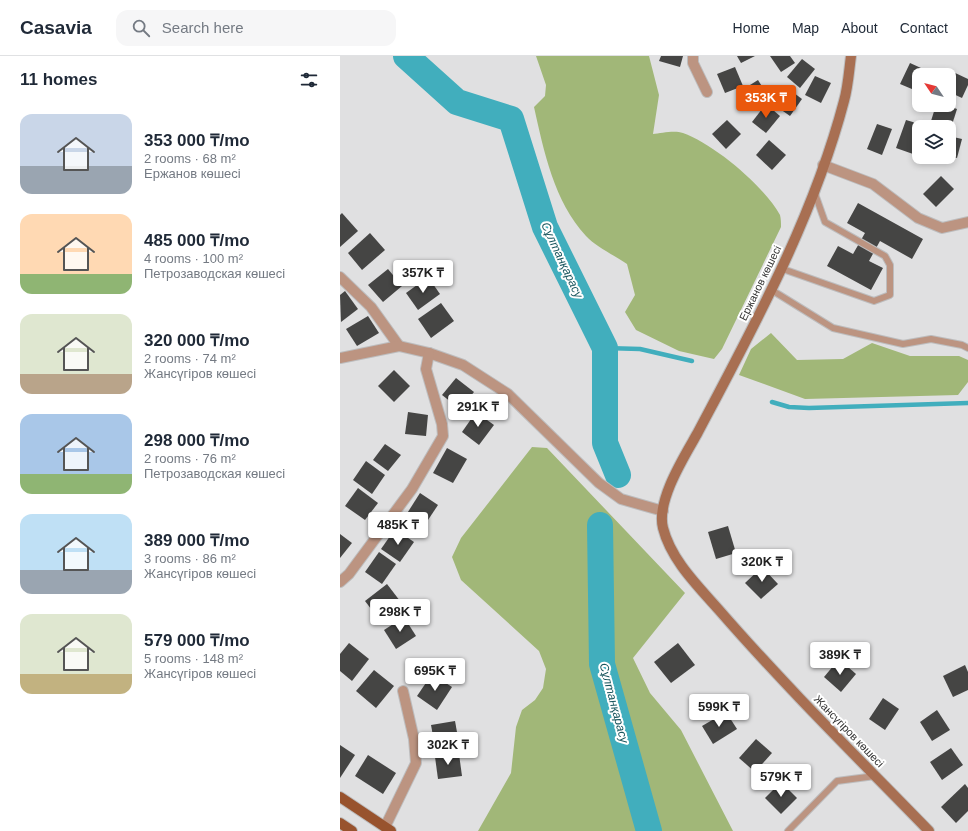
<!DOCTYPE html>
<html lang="en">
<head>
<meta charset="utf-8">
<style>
  :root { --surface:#fff; --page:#f6f6f7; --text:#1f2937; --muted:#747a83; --line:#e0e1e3; --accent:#ea580c }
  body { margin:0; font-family:Helvetica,sans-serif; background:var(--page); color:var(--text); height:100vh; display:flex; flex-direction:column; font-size:15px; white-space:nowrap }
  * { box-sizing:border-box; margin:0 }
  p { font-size:13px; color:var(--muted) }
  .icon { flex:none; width:22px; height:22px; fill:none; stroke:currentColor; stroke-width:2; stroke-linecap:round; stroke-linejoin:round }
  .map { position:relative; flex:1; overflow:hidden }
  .side { display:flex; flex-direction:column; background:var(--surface); width:340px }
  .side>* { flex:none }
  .needle { width:26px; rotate:305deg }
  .buttons { position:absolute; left:572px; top:12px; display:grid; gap:8px }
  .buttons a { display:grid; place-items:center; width:44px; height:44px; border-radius:8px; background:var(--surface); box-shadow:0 2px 6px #0003; font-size:20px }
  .price { position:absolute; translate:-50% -34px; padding:0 9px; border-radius:4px; background:#fff; color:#222; font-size:13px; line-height:26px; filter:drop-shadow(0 1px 2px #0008) }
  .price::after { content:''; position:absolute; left:50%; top:24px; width:12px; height:9px; margin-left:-6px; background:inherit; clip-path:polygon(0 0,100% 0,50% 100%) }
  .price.on { background:var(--accent); color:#fff }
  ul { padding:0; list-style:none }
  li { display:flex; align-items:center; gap:12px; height:100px; padding:0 20px }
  li span { display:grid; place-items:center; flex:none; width:112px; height:80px; border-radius:12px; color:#555 }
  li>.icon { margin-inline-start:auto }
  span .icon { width:48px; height:48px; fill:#fffc; stroke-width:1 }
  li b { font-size:17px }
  h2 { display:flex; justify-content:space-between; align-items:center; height:48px; padding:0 20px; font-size:17px }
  header { display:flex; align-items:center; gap:24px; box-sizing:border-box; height:56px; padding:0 20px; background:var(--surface); border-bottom:1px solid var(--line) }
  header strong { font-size:19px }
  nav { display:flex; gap:22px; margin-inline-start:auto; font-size:14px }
  .search { width:280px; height:36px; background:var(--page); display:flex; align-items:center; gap:10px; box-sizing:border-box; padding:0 14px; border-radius:12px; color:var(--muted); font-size:15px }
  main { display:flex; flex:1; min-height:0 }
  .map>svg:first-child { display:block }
</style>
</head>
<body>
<header>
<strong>Casavia</strong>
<div class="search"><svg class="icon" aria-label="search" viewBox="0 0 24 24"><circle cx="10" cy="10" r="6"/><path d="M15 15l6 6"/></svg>Search here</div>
<nav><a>Home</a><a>Map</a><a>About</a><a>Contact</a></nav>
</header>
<main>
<section class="side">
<h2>11 homes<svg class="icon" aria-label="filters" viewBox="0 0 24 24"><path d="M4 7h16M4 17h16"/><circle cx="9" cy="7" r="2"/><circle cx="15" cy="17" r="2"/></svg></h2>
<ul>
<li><span style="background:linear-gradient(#c9d6e8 65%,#9aa5b1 0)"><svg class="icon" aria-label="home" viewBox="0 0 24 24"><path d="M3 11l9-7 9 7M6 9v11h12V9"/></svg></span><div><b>353 000 ₸/mo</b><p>2 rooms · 68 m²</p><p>Ержанов көшесі</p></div></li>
<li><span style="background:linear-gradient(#ffd9b3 75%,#8fb573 0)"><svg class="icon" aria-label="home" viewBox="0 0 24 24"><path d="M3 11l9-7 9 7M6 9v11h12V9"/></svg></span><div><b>485 000 ₸/mo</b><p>4 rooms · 100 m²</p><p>Петрозаводская көшесі</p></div></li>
<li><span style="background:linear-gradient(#dfe7d0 75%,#b9a48a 0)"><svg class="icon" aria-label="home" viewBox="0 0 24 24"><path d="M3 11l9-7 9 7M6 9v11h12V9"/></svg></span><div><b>320 000 ₸/mo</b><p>2 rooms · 74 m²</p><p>Жансүгіров көшесі</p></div></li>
<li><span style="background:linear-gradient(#a9c7e8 75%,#8fb573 0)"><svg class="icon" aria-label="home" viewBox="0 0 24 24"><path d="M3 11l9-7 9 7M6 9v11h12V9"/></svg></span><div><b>298 000 ₸/mo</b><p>2 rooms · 76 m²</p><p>Петрозаводская көшесі</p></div></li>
<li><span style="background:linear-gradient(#bfe0f5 70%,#9aa5b1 0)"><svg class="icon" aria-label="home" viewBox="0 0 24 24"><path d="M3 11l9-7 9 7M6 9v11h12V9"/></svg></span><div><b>389 000 ₸/mo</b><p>3 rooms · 86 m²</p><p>Жансүгіров көшесі</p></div></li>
<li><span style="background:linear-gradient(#dfe7d0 75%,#c2b280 0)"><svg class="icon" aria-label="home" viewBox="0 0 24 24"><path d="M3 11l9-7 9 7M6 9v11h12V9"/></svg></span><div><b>579 000 ₸/mo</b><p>5 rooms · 148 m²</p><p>Жансүгіров көшесі</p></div></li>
</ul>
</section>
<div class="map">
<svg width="628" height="775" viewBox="0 0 628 775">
  <rect width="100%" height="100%" fill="#e0e0e1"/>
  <g fill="#a1b778">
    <path d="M196 0H309L319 39 313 78C321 77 335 74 343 77 374 88 424 130 440 159 441 163 441 167 441 171L382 293 374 303 339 295 296 274 285 256 295 239 287 208C274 199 256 191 246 180 214 145 204 96 194 51L205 40 206 29Z"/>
    <polygon points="431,277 457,304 503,303 532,287 570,300 619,300 628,304 628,326 618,339 465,343 399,319 411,293"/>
    <polygon points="192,391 207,392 345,537 293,602 310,637 341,674 393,775 138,775 171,717 176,671 182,654 195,644 203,632 206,613 199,595 121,524 112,501 121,482"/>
  </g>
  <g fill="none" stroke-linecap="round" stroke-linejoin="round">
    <g stroke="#41aebd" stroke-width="4.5">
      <polyline points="265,292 300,293 352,305"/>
      <polyline points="432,346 449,351 469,352 628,347"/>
    </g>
    <g stroke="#41aebd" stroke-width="26">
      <polyline points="66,0 117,46 171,63 205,171 265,292 265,387 278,419"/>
      <polyline points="260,469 262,608 309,775"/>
    </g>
  </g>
  <g fill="#454544">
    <polygon points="321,0 343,0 340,11 319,5"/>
    <polygon points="397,0 415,0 401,7"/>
    <polygon points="430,0 450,0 455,7 441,16"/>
    <polygon points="462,3 475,13 460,32 447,21"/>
    <polygon points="570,7 592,17 591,19 579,19 579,36 560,28"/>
    <polygon points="395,11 403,30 385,37 377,18"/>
    <polygon points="611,15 628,23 628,29 622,42 609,36 609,20"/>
    <polygon points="475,20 491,27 481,47 465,39"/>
    <polygon points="418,24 428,40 412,50 402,34"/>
    <polygon points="446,31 462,43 450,60 433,48"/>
    <polygon points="426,48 440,60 426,77 412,66"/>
    <polygon points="596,49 606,49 617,53 611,72 591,65"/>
    <polygon points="387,64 401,78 386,93 372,78"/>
    <polygon points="566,64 583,69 583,71 579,71 579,81 573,98 556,92"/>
    <polygon points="537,68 552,73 542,99 527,93"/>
    <polygon points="609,80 622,83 617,102 609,100"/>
    <polygon points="429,84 446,99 432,114 416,99"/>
    <polygon points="601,120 614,133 596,151 583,138"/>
    <polygon points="518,147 583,183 572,203 540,185 529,205 543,212 531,234 487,210 498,190 513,198 525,177 507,167"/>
    <polygon points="2,157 18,175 0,191 0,159"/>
    <polygon points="30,177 45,194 22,214 8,197"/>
    <polygon points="48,213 62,230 43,246 28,229"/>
    <polygon points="88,221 100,238 78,254 66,237"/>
    <polygon points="5,235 18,253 1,266 0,239"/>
    <polygon points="101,247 114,265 91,282 78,263"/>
    <polygon points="28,260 39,277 17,290 6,273"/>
    <polygon points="54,314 70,330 54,346 38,330"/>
    <polygon points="116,322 134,336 120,353 102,339"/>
    <polygon points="68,356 88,359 86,380 65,378"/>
    <polygon points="136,356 154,369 139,389 122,376"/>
    <polygon points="45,388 61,399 48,415 33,404"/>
    <polygon points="107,392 127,403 113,427 93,417"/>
    <polygon points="26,405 45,419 32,438 13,424"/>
    <polygon points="18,432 38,447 25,464 5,450"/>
    <polygon points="80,437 98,449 84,470 66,459"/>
    <polygon points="388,470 396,497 376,503 368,476"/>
    <polygon points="55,473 74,486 60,506 41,493"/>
    <polygon points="0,478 12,487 0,502"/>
    <polygon points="39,496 56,508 42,528 25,516"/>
    <polygon points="422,511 438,528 421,543 405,527"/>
    <polygon points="47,528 60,545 38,562 25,545"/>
    <polygon points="64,561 76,580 56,593 44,574"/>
    <polygon points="9,587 29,603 12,625 0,615 0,598"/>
    <polygon points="338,587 355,609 331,627 314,606"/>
    <polygon points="499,603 516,618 501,636 484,621"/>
    <polygon points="625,609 628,616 628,634 613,641 603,620"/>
    <polygon points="34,614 54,630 36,652 16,635"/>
    <polygon points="92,618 112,631 97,654 77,640"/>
    <polygon points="543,642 559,653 545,674 529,663"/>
    <polygon points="597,654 610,674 592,685 580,666"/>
    <polygon points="386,656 397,673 373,688 362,670"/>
    <polygon points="115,665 119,687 95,691 91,669"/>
    <polygon points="416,683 432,697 415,716 399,702"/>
    <polygon points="0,689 15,699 0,722"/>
    <polygon points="611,692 623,709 602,724 590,706"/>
    <polygon points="119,698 122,720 98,723 95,701"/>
    <polygon points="28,699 56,717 43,738 15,720"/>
    <polygon points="441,726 457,742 441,758 425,742"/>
    <polygon points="625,728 628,732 628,755 616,767 601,751"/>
  </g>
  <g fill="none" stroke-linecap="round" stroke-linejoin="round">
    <defs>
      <g id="service">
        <polyline points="440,212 534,245 550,239 550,209 545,200 485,166 474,135"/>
        <polyline points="430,233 493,272 563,288 591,283 622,289 628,292"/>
        <polyline points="448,775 497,725 535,720"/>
      </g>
      <g id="minor">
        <polyline points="353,0 353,7 367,36"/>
        <polyline points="483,109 533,128 578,162 602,172 628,166"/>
        <polyline points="0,221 31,251 59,290"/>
        <polyline points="0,302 59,290 89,297 123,309 168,338 259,427 281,443 323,455"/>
        <polyline points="0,526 9,518 72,433 103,380 102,368 86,313 89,297"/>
        <polyline points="45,771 76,707 74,683 63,635"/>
      </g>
      <path id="secondary" d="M511 0C509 15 508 31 504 45 473 163 413 272 357 378 344 401 316 445 323 472 331 504 358 530 379 554 446 631 519 703 589 775"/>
      <g id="primary">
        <polyline points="0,741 51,775"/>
        <polyline points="0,767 12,775"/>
      </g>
    </defs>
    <use href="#service" stroke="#bdbdbe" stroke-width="8"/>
    <use href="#minor" stroke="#bdbdbe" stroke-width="12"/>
    <use href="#secondary" stroke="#bdbdbe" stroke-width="12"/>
    <use href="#primary" stroke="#bdbdbe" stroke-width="12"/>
    <use href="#service" stroke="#bc9481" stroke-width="6"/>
    <use href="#minor" stroke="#bc9481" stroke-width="10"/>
    <use href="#secondary" stroke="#a86f52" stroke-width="10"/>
    <use href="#primary" stroke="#98532e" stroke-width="10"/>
  </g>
  <g text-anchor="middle" stroke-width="4" stroke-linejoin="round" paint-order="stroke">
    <g font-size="11" fill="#313131" stroke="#fff">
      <text transform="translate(420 227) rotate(-64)" y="4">Ержанов көшесі</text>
      <text transform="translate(509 675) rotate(46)" y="4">Жансүгіров көшесі</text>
    </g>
    <g font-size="12" font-style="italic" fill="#18555d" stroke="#fff">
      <text transform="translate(222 204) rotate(65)" y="4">Сұлтанқарасу</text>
      <text transform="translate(274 647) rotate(75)" y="4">Сұлтанқарасу</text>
    </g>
  </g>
</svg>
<div class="buttons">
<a><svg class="needle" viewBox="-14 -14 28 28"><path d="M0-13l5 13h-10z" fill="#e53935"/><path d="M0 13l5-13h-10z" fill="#747a83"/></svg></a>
<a><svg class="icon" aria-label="layers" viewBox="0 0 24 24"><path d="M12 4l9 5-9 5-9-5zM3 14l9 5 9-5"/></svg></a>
</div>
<b class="price on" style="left:426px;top:63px">353K ₸</b>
<b class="price" style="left:83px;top:238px">357K ₸</b>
<b class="price" style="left:138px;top:372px">291K ₸</b>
<b class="price" style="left:58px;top:490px">485K ₸</b>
<b class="price" style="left:422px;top:527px">320K ₸</b>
<b class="price" style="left:60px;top:577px">298K ₸</b>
<b class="price" style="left:500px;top:620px">389K ₸</b>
<b class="price" style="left:95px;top:636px">695K ₸</b>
<b class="price" style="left:379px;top:672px">599K ₸</b>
<b class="price" style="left:108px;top:710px">302K ₸</b>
<b class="price" style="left:441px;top:742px">579K ₸</b>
</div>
</main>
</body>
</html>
